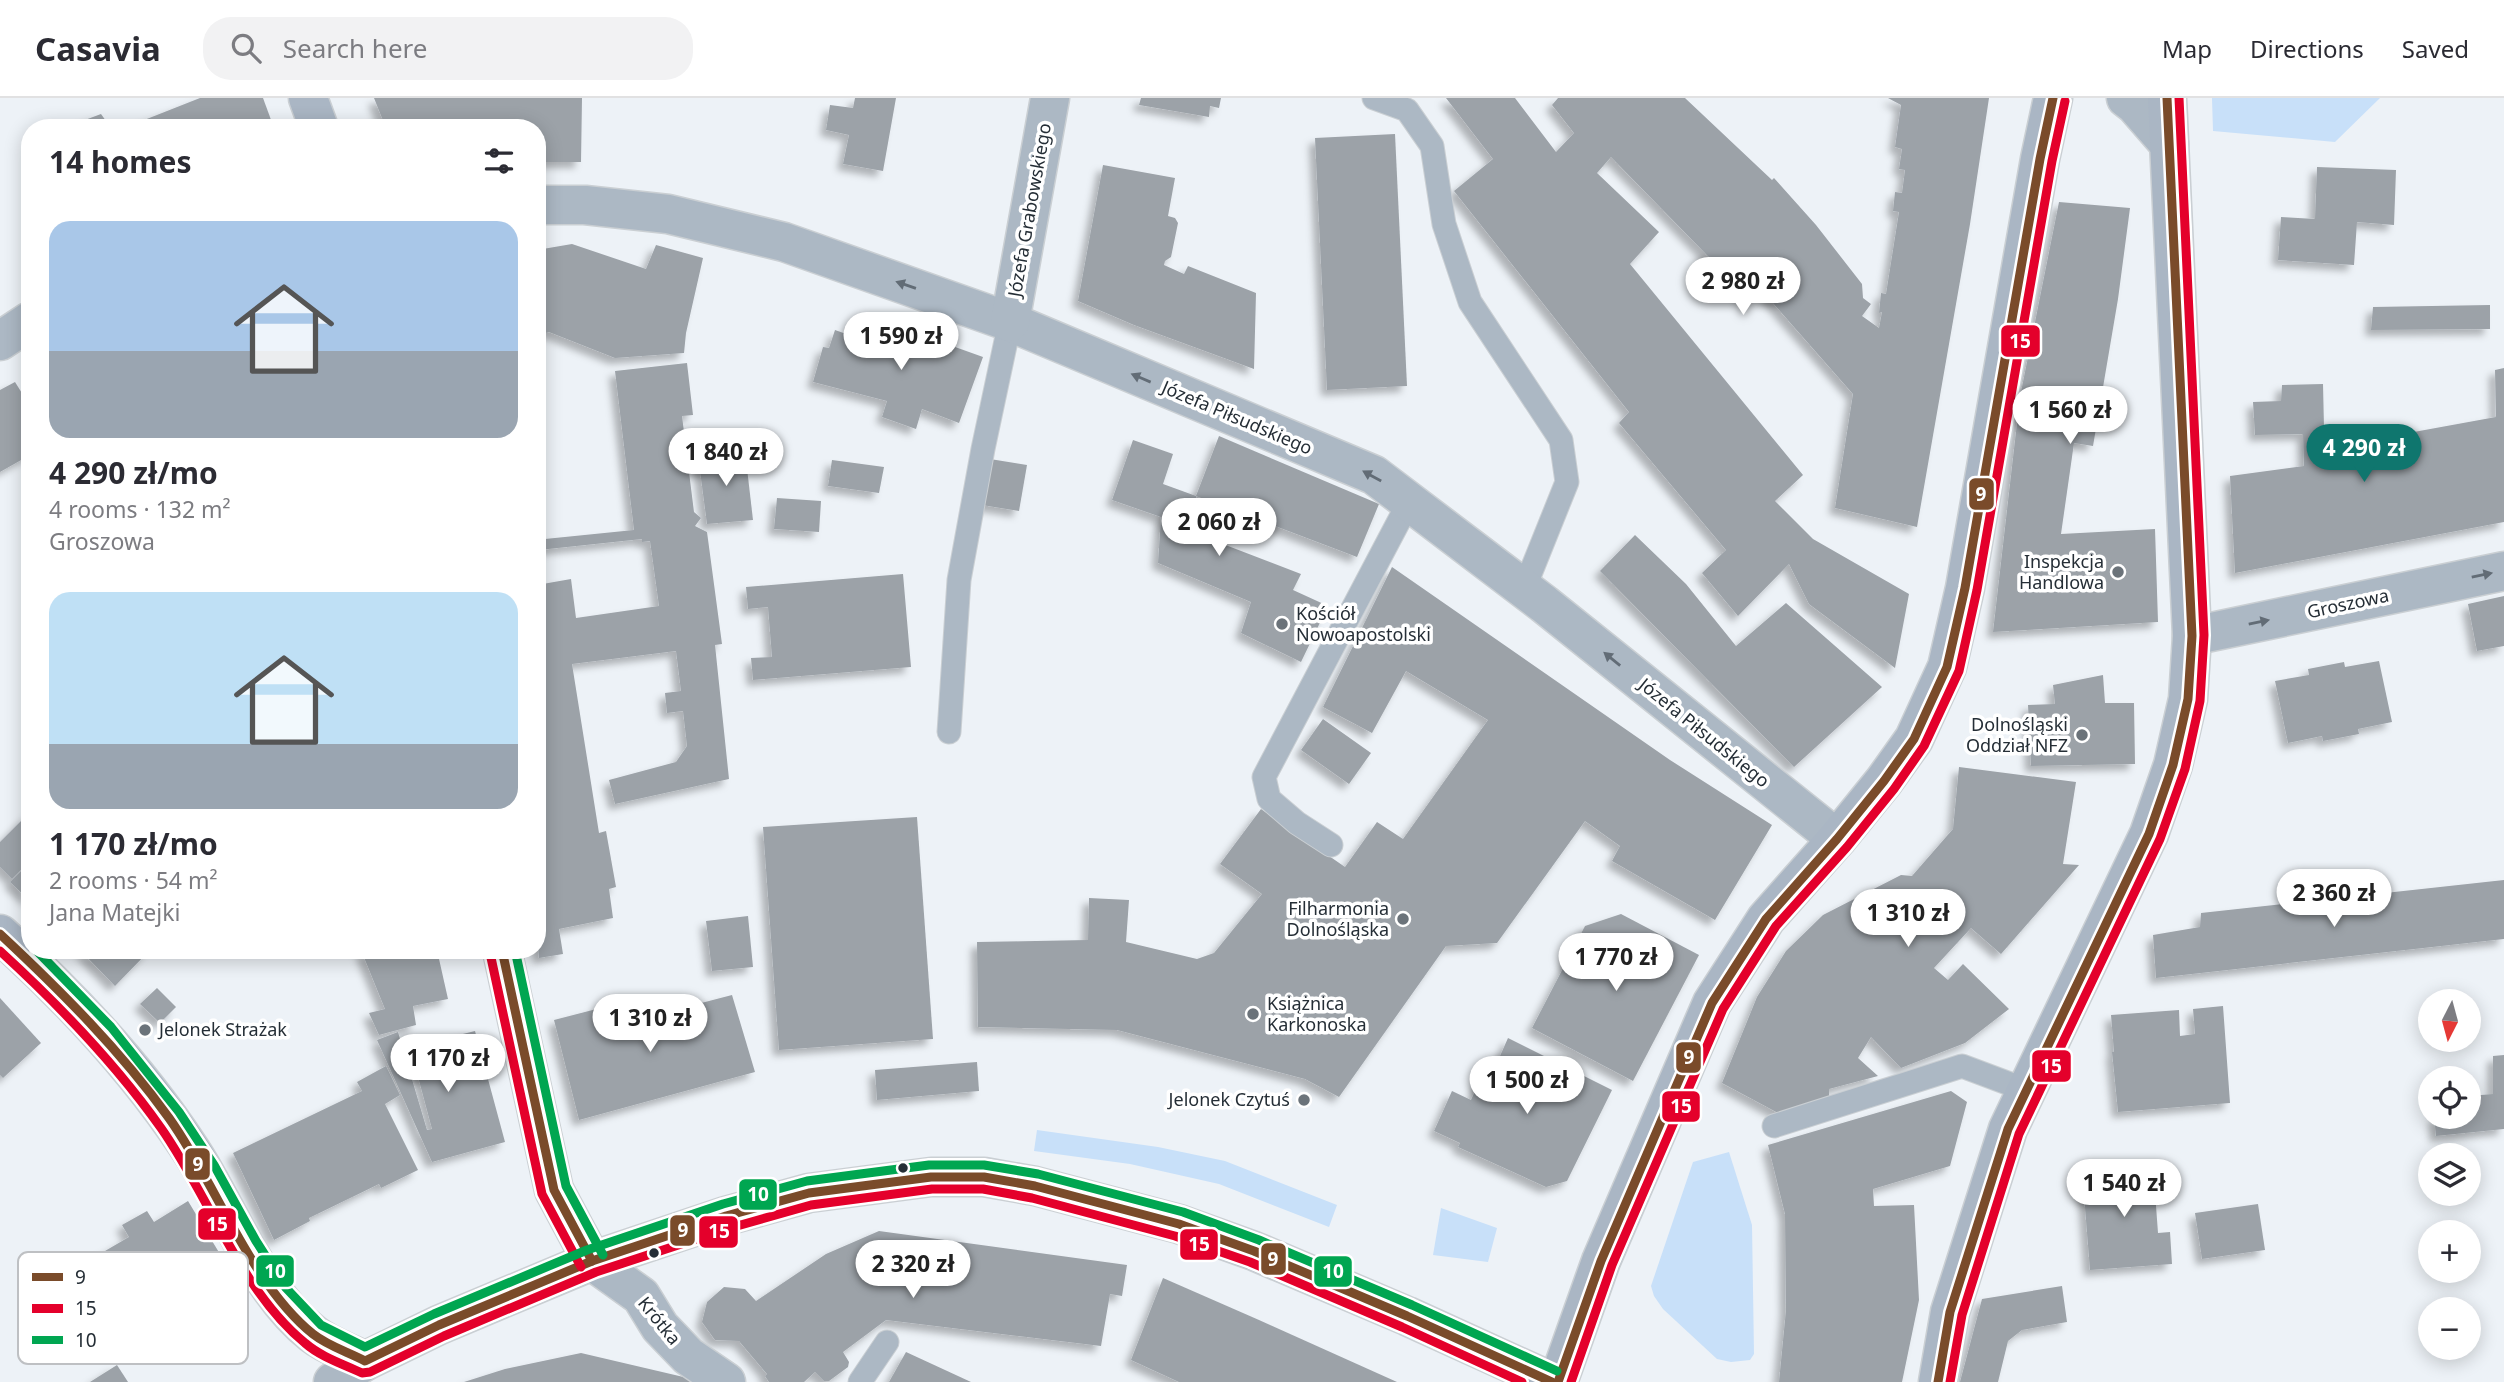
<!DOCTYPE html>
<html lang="en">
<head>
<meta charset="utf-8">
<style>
  :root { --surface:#fff; --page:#f2f2f3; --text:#2b2b33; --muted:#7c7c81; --line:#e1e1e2; --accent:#0f766e }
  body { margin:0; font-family:"Noto Sans",sans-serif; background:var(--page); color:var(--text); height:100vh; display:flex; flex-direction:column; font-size:26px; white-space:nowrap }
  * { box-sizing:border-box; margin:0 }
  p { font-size:23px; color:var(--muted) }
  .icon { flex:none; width:38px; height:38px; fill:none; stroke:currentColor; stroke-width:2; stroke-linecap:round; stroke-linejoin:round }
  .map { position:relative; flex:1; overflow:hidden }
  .details { position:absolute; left:21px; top:21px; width:525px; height:840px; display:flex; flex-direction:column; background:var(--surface); border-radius:28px; box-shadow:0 4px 18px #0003 }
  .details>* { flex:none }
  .needle { width:46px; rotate:186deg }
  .fabs { position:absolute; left:2418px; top:891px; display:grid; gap:14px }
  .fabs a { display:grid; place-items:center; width:63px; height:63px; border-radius:50%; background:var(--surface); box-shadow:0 4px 18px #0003; font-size:35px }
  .price { position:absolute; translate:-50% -60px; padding:0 16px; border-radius:24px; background:#fff; color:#222; font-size:23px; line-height:46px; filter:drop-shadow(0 2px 4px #0008) }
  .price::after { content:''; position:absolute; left:50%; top:42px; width:21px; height:16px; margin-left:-10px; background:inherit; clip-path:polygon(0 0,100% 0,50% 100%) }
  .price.selected { background:var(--accent); color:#fff }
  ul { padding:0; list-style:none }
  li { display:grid; align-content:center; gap:14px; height:371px; padding:0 28px }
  li span { display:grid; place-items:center; height:217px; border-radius:21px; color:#555 }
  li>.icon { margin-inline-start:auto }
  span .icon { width:126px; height:126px; fill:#fffc; stroke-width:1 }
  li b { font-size:30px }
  h2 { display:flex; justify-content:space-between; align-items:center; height:84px; padding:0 28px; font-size:30px }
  header { display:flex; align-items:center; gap:42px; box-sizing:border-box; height:98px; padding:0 35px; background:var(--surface); border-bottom:2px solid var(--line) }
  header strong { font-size:33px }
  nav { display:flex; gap:38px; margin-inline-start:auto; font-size:24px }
  .search { width:490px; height:63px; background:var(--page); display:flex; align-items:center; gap:18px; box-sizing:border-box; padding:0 24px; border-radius:28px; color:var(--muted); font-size:26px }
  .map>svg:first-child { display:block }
</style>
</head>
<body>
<header>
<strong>Casavia</strong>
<div class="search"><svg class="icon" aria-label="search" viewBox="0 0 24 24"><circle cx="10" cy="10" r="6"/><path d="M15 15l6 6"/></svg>Search here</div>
<nav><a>Map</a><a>Directions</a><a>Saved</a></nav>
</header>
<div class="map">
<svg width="2504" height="1284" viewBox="0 0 2504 1284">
  <defs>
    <filter id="shadow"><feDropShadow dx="-6" dy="6" stdDeviation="3.5" flood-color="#0004"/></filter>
  </defs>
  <rect width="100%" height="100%" fill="#edf2f7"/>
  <g fill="#c8e0f9">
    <polygon points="2212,0 2380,0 2335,44 2213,33"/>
    <polygon points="1037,1032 1158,1049 1225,1063 1337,1107 1329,1129 1219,1086 1130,1066 1034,1053"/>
    <polygon points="1729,1054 1752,1127 1754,1256 1750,1262 1731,1264 1717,1261 1663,1211 1654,1198 1651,1188 1693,1064"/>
    <polygon points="1441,1110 1497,1130 1488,1164 1433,1157"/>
  </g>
  <g fill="#9ca2a8" filter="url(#shadow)">
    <polygon points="200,0 263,0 274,30 124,30"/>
    <polygon points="374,0 582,0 581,64 537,64 537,30 386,30"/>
    <polygon points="855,0 896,0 883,73 843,66 849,37 826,32 830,7 853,10"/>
    <polygon points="1141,0 1221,0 1219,10 1210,8 1209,19 1139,7"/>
    <polygon points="1446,0 1515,0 1556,54 1574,35 1552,7 1558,0 1685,0 1772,82 1774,80 1816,127 1862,186 1863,200 1871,206 1862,218 1879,230 1882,214 1879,215 1881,195 1886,196 1899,114 1893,113 1895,94 1902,95 1905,72 1899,71 1902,51 1895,49 1901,7 1888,0 1989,0 1970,126 1917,429 1835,410 1853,296 1758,188 1747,198 1611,59 1597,75 1659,134 1630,166 1803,377 1775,403 1813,441 1909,496 1895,570 1809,506 1789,466 1738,518 1702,475 1726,452 1619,325 1629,314 1454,93 1493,61"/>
    <polygon points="101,16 111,30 66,30 66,29"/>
    <polygon points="1395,36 1407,288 1327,292 1315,40"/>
    <polygon points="1103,67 1175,80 1168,118 1175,120 1178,125 1171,159 1165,163 1164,167 1184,176 1188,168 1256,195 1254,271 1134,227 1078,203"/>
    <polygon points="2317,69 2396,72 2394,127 2357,124 2354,167 2278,162 2281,119 2315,121"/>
    <polygon points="2059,104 2130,110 2118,201 2093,348 2074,345 2061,436 2155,431 2158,524 1993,534 2020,299"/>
    <polygon points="572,146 646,171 656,147 703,160 686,235 684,255 615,260 549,234 539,237 543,253 537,255 537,152"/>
    <polygon points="2490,207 2490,231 2371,232 2373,209"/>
    <polygon points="866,221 888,227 888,225 983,259 959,325 922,311 916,331 882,319 887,303 813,284 823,249 829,250 835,232 849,237 848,240 860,244"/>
    <polygon points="687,265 693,317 682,318 694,414 701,420 695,428 707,434 722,546 715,547 729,681 615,706 609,682 676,664 687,648 683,613 667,615 665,595 681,593 676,553 572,566 599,735 606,733 616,789 609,791 613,820 559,831 563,856 539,860 537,835 542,834 537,804 537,487 571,481 576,520 659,508 650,443 642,444 642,441 539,452 537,451 537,403 540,403 545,441 634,432 615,273"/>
    <polygon points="2504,270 2504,424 2235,475 2230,378 2304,368 2303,336 2255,337 2253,304 2281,303 2282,287 2323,286 2324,330 2368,326 2370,342 2496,319 2495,272"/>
    <polygon points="15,284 30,308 30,357 0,374 0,292"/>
    <polygon points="1219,338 1379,406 1357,459 1196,398"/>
    <polygon points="1133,342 1173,356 1163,386 1196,398 1202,438 1301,476 1293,492 1328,508 1301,564 1241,535 1251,504 1158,465 1161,419 1112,402"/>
    <polygon points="745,353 753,422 707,426 698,358"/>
    <polygon points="990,361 1027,367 1019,413 982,407"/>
    <polygon points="832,362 884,369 879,395 828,388"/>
    <polygon points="777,400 821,403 819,434 774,431"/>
    <polygon points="1635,437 1686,486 1736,548 1786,505 1882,589 1794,669 1600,473"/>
    <polygon points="1392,469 1670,662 1772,727 1715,822 1612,763 1620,748 1585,723 1497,845 1446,848 1339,999 1305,981 1117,932 978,929 977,844 1088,842 1089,800 1129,802 1126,844 1197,861 1214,855 1262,796 1220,766 1261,711 1345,769 1377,724 1403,741 1488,622 1406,573 1372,635 1323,609"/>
    <polygon points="903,476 911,569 753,582 751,560 772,559 768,509 748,511 746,489"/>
    <polygon points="2504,498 2504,548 2477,553 2468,506"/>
    <polygon points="2379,563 2392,624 2358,631 2359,636 2323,643 2322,638 2288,645 2275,583 2309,577 2308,571 2344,564 2345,569"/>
    <polygon points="2103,577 2105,605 2134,605 2135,666 2031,668 2028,607 2055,606 2053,587"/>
    <polygon points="1323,621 1371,655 1349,686 1301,652"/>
    <polygon points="1959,669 2076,684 2063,766 2079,767 2001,856 1971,830 1934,870 1948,882 1963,866 2009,911 1965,945 1901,970 1871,939 1858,960 1878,978 1829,991 1829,998 1780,1016 1722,985 1757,899 1786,853 1823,817 1901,777 1912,778 1953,731"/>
    <polygon points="30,714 30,763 12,781 0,769 0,744"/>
    <polygon points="917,719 933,941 779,952 763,729"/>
    <polygon points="30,764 30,803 10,784"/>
    <polygon points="2504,782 2504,841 2156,880 2153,837 2200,829 2201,815"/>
    <polygon points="1621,816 1699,857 1633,983 1532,930 1585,828"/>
    <polygon points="748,818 753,869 712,873 706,823"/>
    <polygon points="80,852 150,852 115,888"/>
    <polygon points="361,852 437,852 448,901 413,908 416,927 379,937 369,915 385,911"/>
    <polygon points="157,890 176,909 160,925 140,906"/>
    <polygon points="732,897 755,974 579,1022 554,922 612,907 617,927"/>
    <polygon points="0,900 41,945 3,980 0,977"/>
    <polygon points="2223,908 2230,1005 2118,1014 2112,954 2114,954 2111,917 2179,912 2180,938 2195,936 2193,911"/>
    <polygon points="475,933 505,1044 432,1064 377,942 398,934 427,1032 432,1031 410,949"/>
    <polygon points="1508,940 1612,992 1567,1083 1546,1089 1458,1049 1460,1045 1434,1033 1452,993 1471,1002 1481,980 1489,983"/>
    <polygon points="2504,957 2504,1031 2436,1038 2434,1018 2469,1018 2469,998 2493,996 2493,958"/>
    <polygon points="977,964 979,993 877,1002 875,972"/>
    <polygon points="386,968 400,997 385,1006 418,1072 381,1090 379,1086 309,1120 310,1123 274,1142 233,1055 362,993 357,984"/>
    <polygon points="1951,993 1967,1004 1950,1068 1873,1091 1874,1108 1914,1107 1919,1202 1902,1284 1779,1284 1786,1212 1785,1116 1768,1047"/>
    <polygon points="2153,1067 2158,1135 2170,1134 2172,1166 2090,1172 2082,1072"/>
    <polygon points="188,1103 229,1171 137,1227 93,1160 129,1139 122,1127 147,1113 154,1124"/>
    <polygon points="2258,1106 2265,1152 2202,1161 2195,1115"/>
    <polygon points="879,1133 1127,1167 1122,1198 1110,1196 1101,1248 886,1222 843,1254 849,1264 848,1269 829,1283 824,1283 815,1274 804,1284 769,1284 765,1278 767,1276 739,1243 715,1242 702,1224 707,1204 724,1189 745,1191 756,1203 826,1156"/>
    <polygon points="1163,1180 1259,1222 1397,1284 1179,1284 1131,1262"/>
    <polygon points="2062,1188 2067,1224 2022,1232 2008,1243 1998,1284 1960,1284 1982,1201"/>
    <polygon points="906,1254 971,1284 889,1284"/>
    <polygon points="581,1255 692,1281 694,1284 464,1284 505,1271"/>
    <polygon points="117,1267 128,1284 90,1284"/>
  </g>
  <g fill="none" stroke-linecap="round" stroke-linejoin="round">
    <defs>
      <g id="lane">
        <polyline points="1374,0 1407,12 1432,48 1444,126 1470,204 1561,342 1567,384 1524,491"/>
        <polyline points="949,634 959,482 983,351 1010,224"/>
        <polyline points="1331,747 1297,725 1269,701 1264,679 1409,404"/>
        <polyline points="1774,1028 1962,968 2026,992"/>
        <polyline points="860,1284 887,1244"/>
      </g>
      <g id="street">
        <polyline points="2126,0 2135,7 2169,46"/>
        <polyline points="537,107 585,107 668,116 784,144 1010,224 1374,377 1544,506 1837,741"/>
        <polyline points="1010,224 1050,0"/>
        <polyline points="0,243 30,223"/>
        <polyline points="2192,538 2504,473"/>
        <polyline points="592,1163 641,1198 660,1229 688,1258 726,1284"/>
        <polyline points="333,1284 365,1263"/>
      </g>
      <g id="secondary">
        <polyline points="308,0 319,30"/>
        <path d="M0 836C71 900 137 970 190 1051 228 1108 258 1193 313 1236 328 1248 348 1254 365 1263L439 1227 592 1163 726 1118 809 1095 931 1079H984L1035 1088 1179 1126 1254 1153 1407 1218 1552 1284"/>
        <polyline points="502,852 554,1092 592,1163"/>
        <polyline points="1558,1284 1601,1163 1712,905 1766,821 1837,741 1884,683 1914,641 1947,569 1965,490 2040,61 2053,0"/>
        <polyline points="1938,1284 1950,1214 2008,1031 2149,736 2173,667 2188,601 2192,538 2167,0"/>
      </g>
    </defs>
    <use href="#lane" stroke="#cacfd3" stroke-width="25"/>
    <use href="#street" stroke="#cacfd3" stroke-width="41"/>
    <use href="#secondary" stroke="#cacfd3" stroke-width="41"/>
    <use href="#lane" stroke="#acb8c4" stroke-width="23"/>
    <use href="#street" stroke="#acb8c4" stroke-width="38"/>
    <use href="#secondary" stroke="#aab6c4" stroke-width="38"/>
    <defs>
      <g id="bus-1">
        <path d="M0 836C61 893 120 952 169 1020 217 1087 250 1185 313 1236 328 1248 348 1254 365 1263L439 1227 592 1163 726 1118 809 1095 931 1079H984L1035 1088 1179 1126 1254 1153 1407 1218 1552 1284"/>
        <polyline points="502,852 554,1092 592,1163"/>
        <polyline points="1558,1284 1601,1163 1712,905 1766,821 1837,741 1884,683 1914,641 1947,569 1965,490 2040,61 2053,0"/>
        <polyline points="1938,1284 1950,1214 2008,1031 2149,736 2173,667 2188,601 2192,538 2167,0"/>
      </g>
      <g id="bus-2">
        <path d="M0 853C59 907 115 965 161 1030 209 1098 241 1193 305 1245 321 1259 343 1266 362 1275L370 1274 444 1238 596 1174 730 1130 811 1107 932 1091H983L1032 1100 1175 1138 1250 1164 1402 1229 1522 1284"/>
        <polyline points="490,855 542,1096 581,1169"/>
        <polyline points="1571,1284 1612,1167 1723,911 1776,828 1847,749 1894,691 1924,648 1959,573 1977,492 2052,63 2065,3"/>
        <polyline points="1950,1284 1962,1217 2019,1036 2160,741 2185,671 2200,603 2204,537 2179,0"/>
      </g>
      <g id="bus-3">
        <polyline points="36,852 111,929 179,1014 214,1067 256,1143 286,1190 321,1227 365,1249 434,1216 587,1152 723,1106 807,1083 929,1067 984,1067 1038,1076 1183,1114 1259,1142 1412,1207 1557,1273"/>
        <polyline points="515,852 566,1088 603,1157"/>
      </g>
    </defs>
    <use href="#bus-1" stroke="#fff" stroke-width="14"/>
    <use href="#bus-2" stroke="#fff" stroke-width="14"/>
    <use href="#bus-3" stroke="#fff" stroke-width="14"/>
    <use href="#bus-1" stroke="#7a4b2a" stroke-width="9"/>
    <use href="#bus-2" stroke="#e4002b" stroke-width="9"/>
    <use href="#bus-3" stroke="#00a651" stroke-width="9"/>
  </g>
  <defs><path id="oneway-solid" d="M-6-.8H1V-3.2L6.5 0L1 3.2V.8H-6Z" transform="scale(1.75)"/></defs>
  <g fill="#626c76">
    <use href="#oneway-solid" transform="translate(906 187) rotate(-161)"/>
    <use href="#oneway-solid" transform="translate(1141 280) rotate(-157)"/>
    <use href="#oneway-solid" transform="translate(1372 378) rotate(-151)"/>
    <use href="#oneway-solid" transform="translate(2482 477) rotate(-12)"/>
    <use href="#oneway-solid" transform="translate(2259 524) rotate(-12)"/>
    <use href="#oneway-solid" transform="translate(1612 561) rotate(-141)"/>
  </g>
  <g fill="#6b737a" stroke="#fff" stroke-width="2.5">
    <circle cx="2118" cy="474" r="7"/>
    <circle cx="1282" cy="526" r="7"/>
    <circle cx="2082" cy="637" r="7"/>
    <circle cx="1403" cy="821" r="7"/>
    <circle cx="1253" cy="916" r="7"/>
    <circle cx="145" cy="932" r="7"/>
    <circle cx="1304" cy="1002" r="7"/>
  </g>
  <g fill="#252e36" stroke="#fff" stroke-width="2.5">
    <circle cx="903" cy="1070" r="6"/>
    <circle cx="654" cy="1155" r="6"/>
  </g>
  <g text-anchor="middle" stroke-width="7" stroke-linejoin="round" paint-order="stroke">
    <g font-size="18" fill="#252e36" stroke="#fff">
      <text transform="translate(1030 112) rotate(-80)" y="6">Józefa Grabowskiego</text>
      <text transform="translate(1237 320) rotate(23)" y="6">Józefa Piłsudskiego</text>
      <text transform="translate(2348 506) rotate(-12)" y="6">Groszowa</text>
      <text transform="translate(1704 635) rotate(39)" y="6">Józefa Piłsudskiego</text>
      <text transform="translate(659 1223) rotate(51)" y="6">Krótka</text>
    </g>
    <g font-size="18" fill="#252e36" stroke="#fff" text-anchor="end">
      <text x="2104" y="470">Inspekcja<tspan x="2104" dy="21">Handlowa</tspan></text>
      <text x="1296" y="522" text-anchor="start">Kościół<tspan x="1296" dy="21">Nowoapostolski</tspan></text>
      <text x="2068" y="633">Dolnośląski<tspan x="2068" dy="21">Oddział NFZ</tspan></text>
      <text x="1389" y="817">Filharmonia<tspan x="1389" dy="21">Dolnośląska</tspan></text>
      <text x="1267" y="912" text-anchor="start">Książnica<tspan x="1267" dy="21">Karkonoska</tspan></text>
      <text x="159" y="938" text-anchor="start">Jelonek Strażak</text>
      <text x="1290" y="1008">Jelonek Czytuś</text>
    </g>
  </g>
  <rect x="18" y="1154" width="230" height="112" rx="10" fill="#fff" stroke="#bec0c3" stroke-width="2"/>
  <rect x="32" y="1175" width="31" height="8" fill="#7a4b2a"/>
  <rect x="32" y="1206" width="31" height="9" fill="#e4002b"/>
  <rect x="32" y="1238" width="31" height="8" fill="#00a651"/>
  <g font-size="19" fill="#252e36">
    <text x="75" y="1186">9</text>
    <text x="75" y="1217">15</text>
    <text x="75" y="1249">10</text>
  </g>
  <g stroke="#fff" stroke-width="2.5">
    <rect x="2000" y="226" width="41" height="34" rx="7" fill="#e4002b"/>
    <rect x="1968" y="379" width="27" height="34" rx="7" fill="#7a4b2a"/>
    <rect x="1675" y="943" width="27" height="33" rx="7" fill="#7a4b2a"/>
    <rect x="2031" y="951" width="41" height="34" rx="7" fill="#e4002b"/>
    <rect x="1661" y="992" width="40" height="33" rx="7" fill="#e4002b"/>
    <rect x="184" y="1049" width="27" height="34" rx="7" fill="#7a4b2a"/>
    <rect x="738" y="1080" width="40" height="33" rx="7" fill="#00a651"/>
    <rect x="197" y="1109" width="40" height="34" rx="7" fill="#e4002b"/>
    <rect x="669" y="1116" width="27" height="33" rx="7" fill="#7a4b2a"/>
    <rect x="698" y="1117" width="41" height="34" rx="7" fill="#e4002b"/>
    <rect x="1179" y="1130" width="40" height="33" rx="7" fill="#e4002b"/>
    <rect x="1260" y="1144" width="27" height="34" rx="7" fill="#7a4b2a"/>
    <rect x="255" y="1156" width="40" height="34" rx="7" fill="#00a651"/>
    <rect x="1313" y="1157" width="40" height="33" rx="7" fill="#00a651"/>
  </g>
  <g font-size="19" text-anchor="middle" font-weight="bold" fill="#fff">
    <text x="2020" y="250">15</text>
    <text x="1981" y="403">9</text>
    <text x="1689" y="966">9</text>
    <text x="2051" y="975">15</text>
    <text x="1681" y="1015">15</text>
    <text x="198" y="1073">9</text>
    <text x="758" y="1103">10</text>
    <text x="217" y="1133">15</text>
    <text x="683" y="1139">9</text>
    <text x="719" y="1140">15</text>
    <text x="1199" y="1153">15</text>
    <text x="1273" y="1168">9</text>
    <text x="275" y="1180">10</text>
    <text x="1333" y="1180">10</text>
  </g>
</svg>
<div class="fabs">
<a><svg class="needle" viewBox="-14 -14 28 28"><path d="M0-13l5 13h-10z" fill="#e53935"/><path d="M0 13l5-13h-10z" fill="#7c7c81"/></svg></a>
<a><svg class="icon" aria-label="locate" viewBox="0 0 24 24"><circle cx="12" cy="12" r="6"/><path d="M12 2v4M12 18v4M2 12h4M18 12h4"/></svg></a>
<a><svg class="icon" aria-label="layers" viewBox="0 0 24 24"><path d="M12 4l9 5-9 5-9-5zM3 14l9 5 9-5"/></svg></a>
<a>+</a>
<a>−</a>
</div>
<b class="price" style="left:1743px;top:219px">2 980 zł</b>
<b class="price" style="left:901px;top:274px">1 590 zł</b>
<b class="price" style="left:2070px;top:348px">1 560 zł</b>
<b class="price selected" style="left:2364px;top:386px">4 290 zł</b>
<b class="price" style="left:726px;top:390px">1 840 zł</b>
<b class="price" style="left:1219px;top:460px">2 060 zł</b>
<b class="price" style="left:2334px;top:831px">2 360 zł</b>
<b class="price" style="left:1908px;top:851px">1 310 zł</b>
<b class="price" style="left:1616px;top:895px">1 770 zł</b>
<b class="price" style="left:650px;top:956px">1 310 zł</b>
<b class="price" style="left:448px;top:996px">1 170 zł</b>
<b class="price" style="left:1527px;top:1018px">1 500 zł</b>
<b class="price" style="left:2124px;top:1121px">1 540 zł</b>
<b class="price" style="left:913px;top:1202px">2 320 zł</b>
<section class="details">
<h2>14 homes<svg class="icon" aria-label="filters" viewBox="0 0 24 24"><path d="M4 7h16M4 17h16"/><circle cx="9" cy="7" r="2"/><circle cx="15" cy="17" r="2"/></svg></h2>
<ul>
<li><span style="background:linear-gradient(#a9c7e8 60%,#9aa5b1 0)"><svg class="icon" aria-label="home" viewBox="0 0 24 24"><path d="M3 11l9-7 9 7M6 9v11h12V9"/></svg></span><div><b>4 290 zł/mo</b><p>4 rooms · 132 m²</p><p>Groszowa</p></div></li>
<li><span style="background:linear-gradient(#bfe0f5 70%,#9aa5b1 0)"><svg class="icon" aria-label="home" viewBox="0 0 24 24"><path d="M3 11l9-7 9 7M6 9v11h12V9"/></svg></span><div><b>1 170 zł/mo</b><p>2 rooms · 54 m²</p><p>Jana Matejki</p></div></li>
</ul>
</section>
</div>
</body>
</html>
